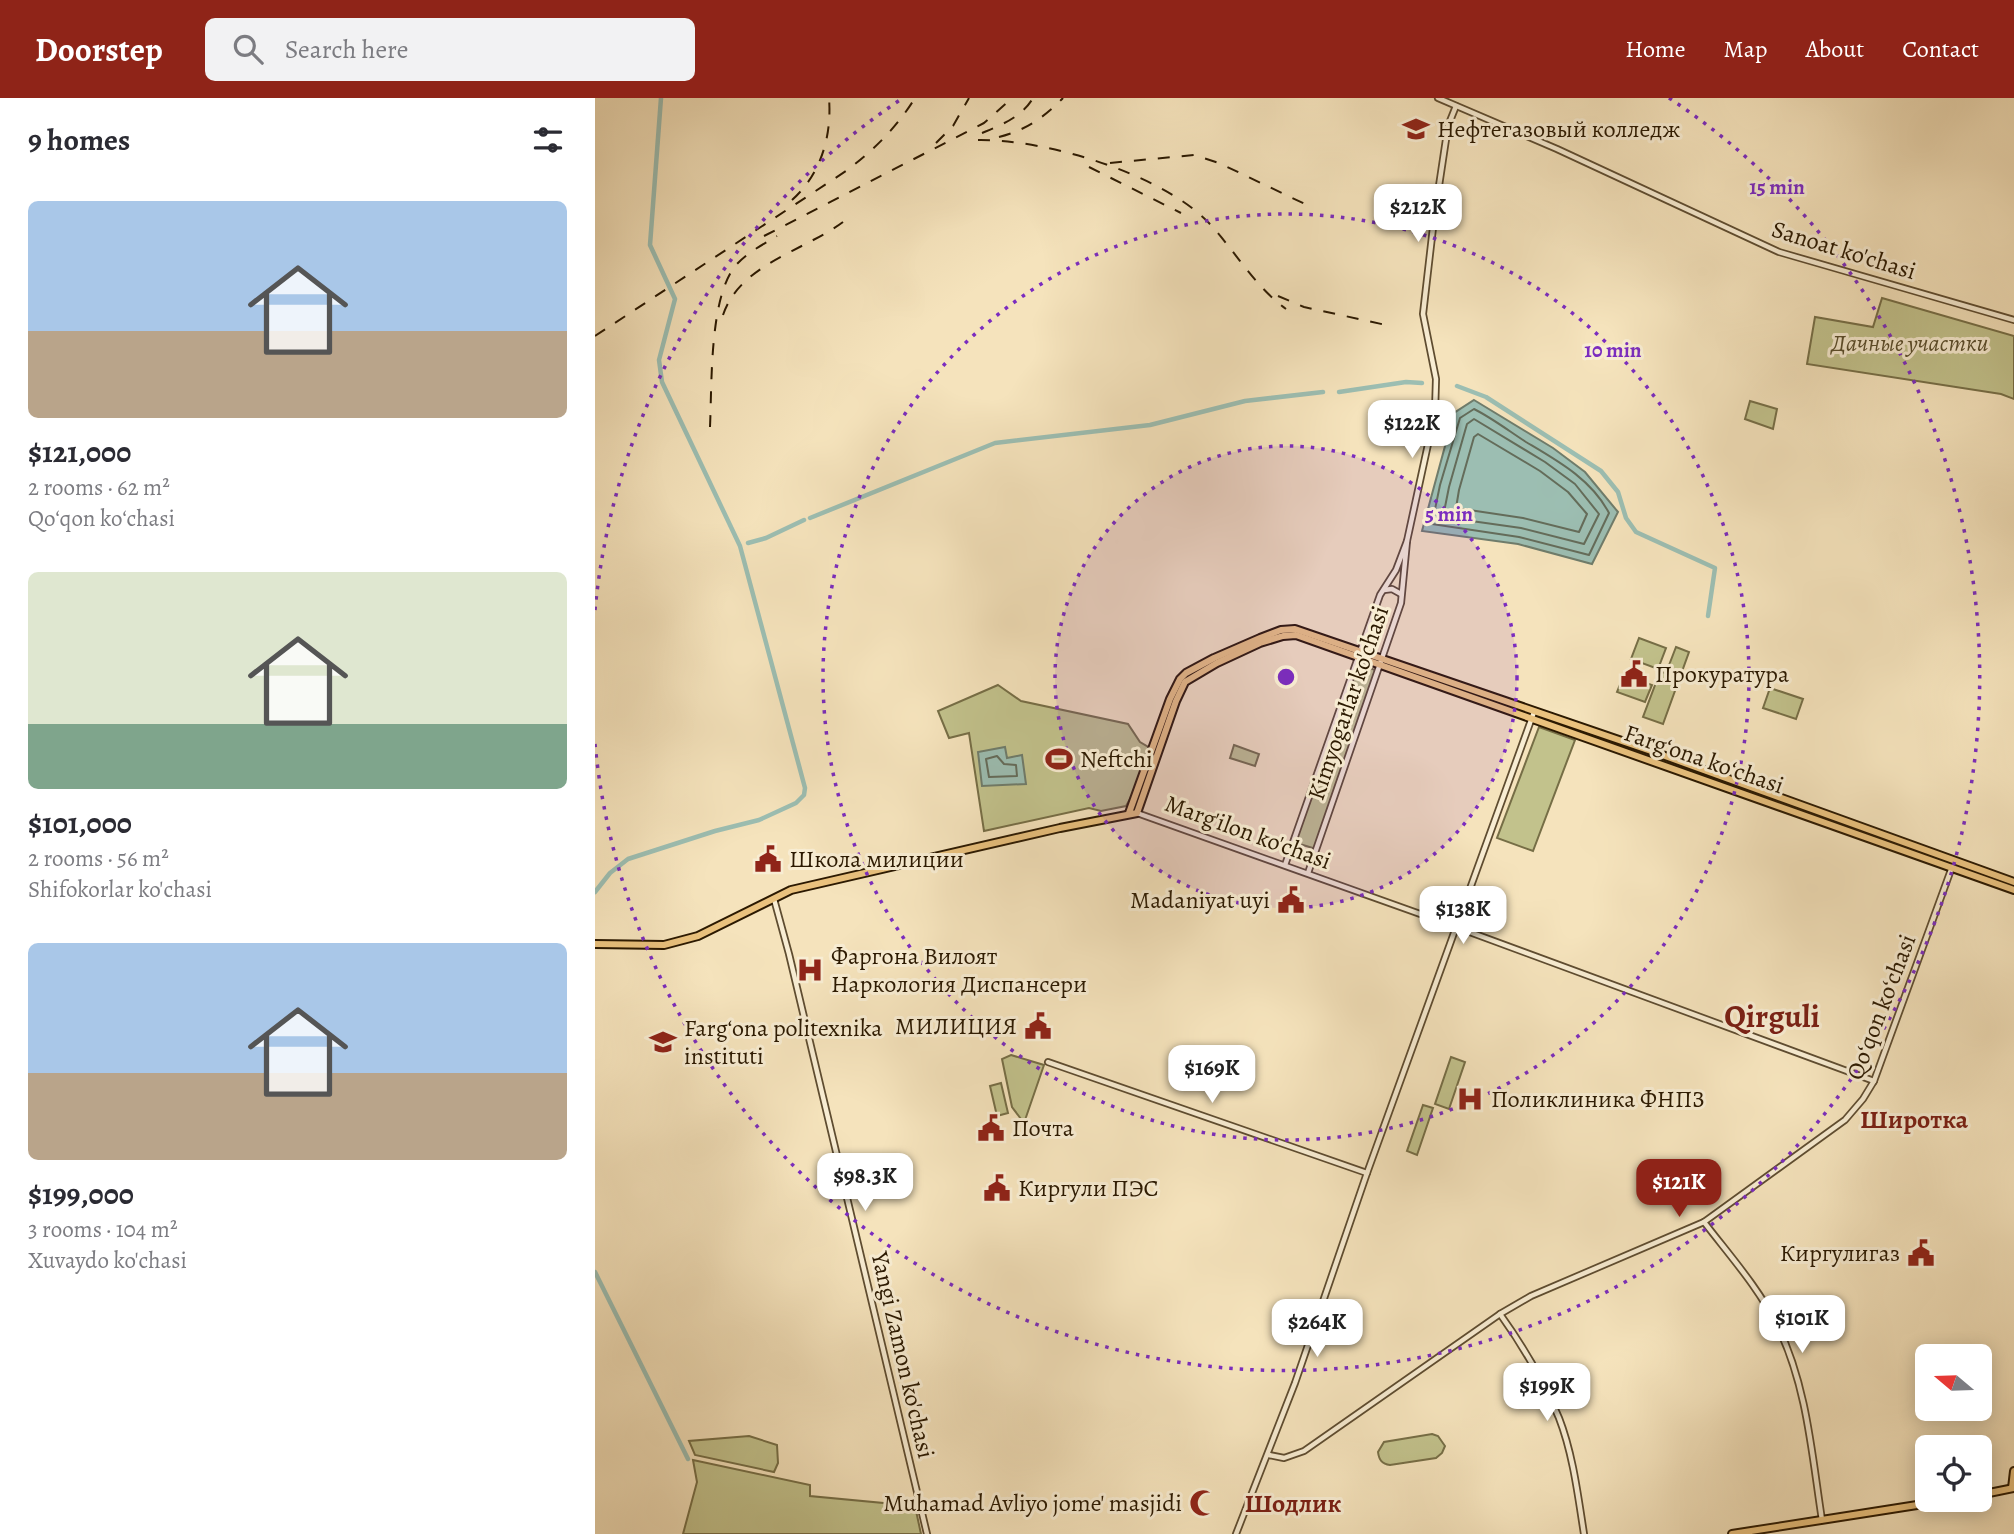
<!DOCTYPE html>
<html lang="en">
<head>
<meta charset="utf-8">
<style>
  :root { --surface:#fff; --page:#f2f2f3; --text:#2b2b33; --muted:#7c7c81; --accent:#8f2418 }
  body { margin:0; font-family:Alegreya,serif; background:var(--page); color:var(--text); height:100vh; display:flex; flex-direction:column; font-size:26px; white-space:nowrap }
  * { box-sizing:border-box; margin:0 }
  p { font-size:23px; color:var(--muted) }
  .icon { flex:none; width:38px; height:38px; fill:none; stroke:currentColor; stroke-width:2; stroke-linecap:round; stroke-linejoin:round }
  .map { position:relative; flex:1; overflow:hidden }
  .panel { display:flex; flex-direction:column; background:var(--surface); width:595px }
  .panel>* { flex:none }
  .needle { width:46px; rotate:289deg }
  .controls { position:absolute; left:1320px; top:1246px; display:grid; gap:14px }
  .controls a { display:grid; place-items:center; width:77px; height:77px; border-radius:10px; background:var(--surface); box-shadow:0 4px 18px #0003; font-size:35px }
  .price { position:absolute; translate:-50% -60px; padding:0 16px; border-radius:14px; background:#fff; color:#222; font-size:23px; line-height:46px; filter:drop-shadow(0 2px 4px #0008) }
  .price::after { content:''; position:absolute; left:50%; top:42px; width:21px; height:16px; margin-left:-10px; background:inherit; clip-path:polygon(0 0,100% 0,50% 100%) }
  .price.active { background:var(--accent); color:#fff }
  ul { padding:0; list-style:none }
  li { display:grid; align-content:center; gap:14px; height:371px; padding:0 28px }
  li span { display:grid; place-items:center; height:217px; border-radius:10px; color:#555 }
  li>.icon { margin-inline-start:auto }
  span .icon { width:126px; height:126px; fill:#fffc; stroke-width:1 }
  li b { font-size:30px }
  h2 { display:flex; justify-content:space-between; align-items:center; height:84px; padding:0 28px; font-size:30px }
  header { display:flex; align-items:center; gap:42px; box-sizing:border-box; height:98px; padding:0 35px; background:var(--accent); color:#fff }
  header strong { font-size:33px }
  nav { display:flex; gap:38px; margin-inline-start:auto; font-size:24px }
  .search { width:490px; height:63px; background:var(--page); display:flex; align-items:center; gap:18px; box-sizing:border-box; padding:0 24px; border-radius:10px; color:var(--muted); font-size:26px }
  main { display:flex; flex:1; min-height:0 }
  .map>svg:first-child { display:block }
</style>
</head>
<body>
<header>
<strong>Doorstep</strong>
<div class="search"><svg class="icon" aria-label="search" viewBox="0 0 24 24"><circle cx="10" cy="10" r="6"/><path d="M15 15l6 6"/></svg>Search here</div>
<nav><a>Home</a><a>Map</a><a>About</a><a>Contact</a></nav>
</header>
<main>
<section class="panel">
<h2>9 homes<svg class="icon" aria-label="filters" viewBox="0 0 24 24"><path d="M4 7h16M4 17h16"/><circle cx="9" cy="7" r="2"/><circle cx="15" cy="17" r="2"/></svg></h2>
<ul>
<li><span style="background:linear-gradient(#a9c7e8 60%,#b9a48a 0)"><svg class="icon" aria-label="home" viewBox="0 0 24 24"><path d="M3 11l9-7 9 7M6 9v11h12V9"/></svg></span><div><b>$121,000</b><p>2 rooms · 62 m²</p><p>Qoʻqon koʻchasi</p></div></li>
<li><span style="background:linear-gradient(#dfe7d0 70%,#7fa58c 0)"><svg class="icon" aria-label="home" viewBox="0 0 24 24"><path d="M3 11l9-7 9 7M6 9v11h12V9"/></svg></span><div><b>$101,000</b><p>2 rooms · 56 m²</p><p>Shifokorlar ko'chasi</p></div></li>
<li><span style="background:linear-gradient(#a9c7e8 60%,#b9a48a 0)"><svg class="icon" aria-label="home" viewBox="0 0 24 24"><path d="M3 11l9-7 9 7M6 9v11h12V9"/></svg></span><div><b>$199,000</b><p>3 rooms · 104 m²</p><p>Xuvaydo ko'chasi</p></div></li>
</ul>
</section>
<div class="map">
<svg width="1419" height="1436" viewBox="0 0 1419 1436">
  <rect width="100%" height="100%" fill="#f5e3bc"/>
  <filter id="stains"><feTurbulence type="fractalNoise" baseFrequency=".00286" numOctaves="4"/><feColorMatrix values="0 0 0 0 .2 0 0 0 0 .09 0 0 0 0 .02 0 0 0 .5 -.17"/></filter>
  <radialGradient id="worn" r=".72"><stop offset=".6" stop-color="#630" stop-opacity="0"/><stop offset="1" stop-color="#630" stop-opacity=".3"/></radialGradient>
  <g fill="#c2c28c" stroke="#766e46" stroke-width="2">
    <polygon points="1287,200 1419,238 1419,301 1406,296 1212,266 1220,219 1278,229"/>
    <polygon points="1155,303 1182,311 1178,331 1150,321"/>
    <polygon points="1044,540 1071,550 1063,571 1036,561"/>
    <polygon points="1081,549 1094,554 1068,626 1048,619 1065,574 1071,575"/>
    <polygon points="761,565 783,573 721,751 698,744"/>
    <polygon points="1029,577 1057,587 1050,604 1022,594"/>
    <polygon points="403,587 426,603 533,626 545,644 555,650 539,694 531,708 506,713 494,710 389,733 374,635 354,640 343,613"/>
    <polygon points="1175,590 1208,601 1201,621 1168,610"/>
    <polygon points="944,629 980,642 938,753 902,740"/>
    <polygon points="639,647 664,656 660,668 635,660"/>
    <polygon points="416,957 449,967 429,1025 417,1009 407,961"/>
    <polygon points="856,959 870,964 854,1011 840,1006"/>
    <polygon points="406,985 413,1015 402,1018 395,988"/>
    <polygon points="828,1007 838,1010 822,1057 812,1053"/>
    <path d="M837 1336 843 1338 850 1348 847 1355 841 1360 795 1367C787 1366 784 1362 783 1354L789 1344Z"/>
    <polygon points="154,1338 182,1347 183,1365 179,1374 100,1357 94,1343"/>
    <polygon points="98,1362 215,1387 215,1398 320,1408 326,1436 88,1436 102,1384"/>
  </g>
  <g fill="#9cbeb2" stroke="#6f7c6b" stroke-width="2">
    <polygon points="879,302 958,350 990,374 1023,414 997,466 923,446 827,433 859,315"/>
    <polygon points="410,649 412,660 427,657 431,686 387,688 383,654"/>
  </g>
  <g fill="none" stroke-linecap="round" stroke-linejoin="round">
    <g stroke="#646c5a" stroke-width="2">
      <path d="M879 311C897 320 914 333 931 344 963 363 996 381 1014 415L994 457 924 439 837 426 845 387 865 320Z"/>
      <polygon points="879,321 950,364 980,386 1004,416 989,446 926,430 848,419 854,389 872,326"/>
      <polygon points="883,336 945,373 973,394 992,416 984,434 928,420 861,410 864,392 879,339"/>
      <polygon points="402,658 409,666 421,667 422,678 394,679 391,661"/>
    </g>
    <g stroke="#9cbeb2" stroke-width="4.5">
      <polyline points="862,288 891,299 1006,373 1023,394 1031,420 1041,434 1120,470 1113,518"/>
      <polyline points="744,294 811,284 827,285"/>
      <polyline points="215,420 400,345 555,327 650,303 728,294"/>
      <polyline points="153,445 171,440 209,422"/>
      <polyline points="0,794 15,775 33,761 120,733 164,722 201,705 209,697 210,690 145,448 67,284 64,262 80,201 55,147 66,0"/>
      <polyline points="0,1174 93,1361"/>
    </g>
    <defs>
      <g id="minor">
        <polyline points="843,0 962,51 1184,154 1419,222"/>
        <polyline points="812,443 840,314 841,281 828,216 839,121 853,28 861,8"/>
        <polyline points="789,492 797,491 806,496"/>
        <polyline points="542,715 842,822 1279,983"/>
        <polyline points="690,767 785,497 801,472 812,443 806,505 713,775"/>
        <polyline points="179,801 194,856 332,1436"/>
        <polyline points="453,964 772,1075"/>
        <path d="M1109 1124C1135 1158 1164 1190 1183 1229 1212 1288 1217 1358 1227 1422"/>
        <path d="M905 1216C928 1248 949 1284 964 1320 978 1356 983 1398 989 1436"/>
        <polyline points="674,1357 689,1360 709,1353 905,1216 936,1198 1109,1124 1250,1022 1268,1001 1279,983 1357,769"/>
        <polyline points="641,1436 700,1285 772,1075 939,614"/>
      </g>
      <g id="major">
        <polyline points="534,715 575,601 585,581 591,575 619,560 665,540 686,532 700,531 1059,654 1419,784"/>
        <polyline points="0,846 69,847 103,838 196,792 465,730 542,715 581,603 590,584 622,565 665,545 688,538 701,537 763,559 1419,792"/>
        <polyline points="1417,1390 1419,1373"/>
        <polyline points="1384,1397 1419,1390"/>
        <polyline points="1137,1436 1354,1402"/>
      </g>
    </defs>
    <use href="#minor" stroke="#5e4c30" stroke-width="8"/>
    <use href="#major" stroke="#2b1901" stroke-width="10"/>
    <use href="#minor" stroke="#f8edd3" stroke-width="4.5"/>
    <use href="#major" stroke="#eac27e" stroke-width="6"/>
    <g stroke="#2b1901" stroke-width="2" stroke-dasharray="12 12" stroke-linecap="butt">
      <path d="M387 35C406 27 427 19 438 0"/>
      <path d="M404 39C429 33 450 19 468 0"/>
      <path d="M383 42C450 41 564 75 612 123 639 151 659 188 691 211"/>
      <polyline points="341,45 358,28 374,0"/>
      <polyline points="515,65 599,57 624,65 712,107"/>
      <polyline points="494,69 586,115"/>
      <path d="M197 102C226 76 237 38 234 0"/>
      <polyline points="169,138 389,25 417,0"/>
      <polyline points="683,198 709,209 791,227"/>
      <path d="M128 217C145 166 209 153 248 124"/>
      <path d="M0 238 251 73C279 52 302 29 320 0"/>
      <path d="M115 329C117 287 114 196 142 166 153 154 169 146 182 138"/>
    </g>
  </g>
  <circle cx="691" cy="579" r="231" fill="#7b2cbf" fill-opacity=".12"/>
  <g fill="none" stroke="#7b2cbf" stroke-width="3.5" stroke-dasharray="3.5 7">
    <circle cx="691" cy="579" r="231"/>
    <circle cx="691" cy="579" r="463"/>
    <path d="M0 512A694 694 0 0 1 308 0M1074 0A694 694 0 1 1 0 646"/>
  </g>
  <defs>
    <symbol id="university-bare" viewBox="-9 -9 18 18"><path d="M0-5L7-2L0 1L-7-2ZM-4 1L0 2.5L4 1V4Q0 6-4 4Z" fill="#8f2418" stroke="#f8edd3" stroke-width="2.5" paint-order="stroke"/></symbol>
    <symbol id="civic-bare" viewBox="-9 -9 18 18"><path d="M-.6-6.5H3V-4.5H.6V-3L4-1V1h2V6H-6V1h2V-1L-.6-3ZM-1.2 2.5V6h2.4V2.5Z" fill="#8f2418" stroke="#f8edd3" stroke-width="2.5" paint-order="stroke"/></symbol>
    <symbol id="stadium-bare" viewBox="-9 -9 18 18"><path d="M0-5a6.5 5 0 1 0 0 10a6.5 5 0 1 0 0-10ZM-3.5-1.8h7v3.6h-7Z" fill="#8f2418" stroke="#f8edd3" stroke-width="2.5" paint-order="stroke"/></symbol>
    <symbol id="hospital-bare" viewBox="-9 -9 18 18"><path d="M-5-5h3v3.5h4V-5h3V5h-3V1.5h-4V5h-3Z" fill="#8f2418" stroke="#f8edd3" stroke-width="2.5" paint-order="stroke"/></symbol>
    <symbol id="mosque-bare" viewBox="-9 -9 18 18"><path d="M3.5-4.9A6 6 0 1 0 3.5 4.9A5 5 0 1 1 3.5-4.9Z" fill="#8f2418" stroke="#f8edd3" stroke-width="2.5" paint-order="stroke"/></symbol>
  </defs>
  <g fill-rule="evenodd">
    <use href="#university-bare" x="802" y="12" width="38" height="38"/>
    <use href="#civic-bare" x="1020" y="557" width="38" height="38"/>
    <use href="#stadium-bare" x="445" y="642" width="38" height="38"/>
    <use href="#civic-bare" x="154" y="742" width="38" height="38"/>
    <use href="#civic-bare" x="677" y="783" width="38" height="38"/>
    <use href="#hospital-bare" x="196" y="853" width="38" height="38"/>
    <use href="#civic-bare" x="424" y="909" width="38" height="38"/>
    <use href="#university-bare" x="49" y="925" width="38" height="38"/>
    <use href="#hospital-bare" x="856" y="982" width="38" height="38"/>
    <use href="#civic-bare" x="377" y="1011" width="38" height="38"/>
    <use href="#civic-bare" x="383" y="1071" width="38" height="38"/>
    <use href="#civic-bare" x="1307" y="1136" width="38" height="38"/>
    <use href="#mosque-bare" x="589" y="1386" width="38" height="38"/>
  </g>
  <g text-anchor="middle" stroke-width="6" stroke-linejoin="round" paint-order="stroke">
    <g font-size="24" fill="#2b1901" stroke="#f8edd3" text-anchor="start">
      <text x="842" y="39">Нефтегазовый колледж</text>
      <text x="1060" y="584">Прокуратура</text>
      <text x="485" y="669">Neftchi</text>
      <text x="194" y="769">Школа милиции</text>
      <text x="675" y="810" text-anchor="end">Madaniyat uyi</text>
      <text x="236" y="866">Фаргона Вилоят<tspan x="236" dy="28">Наркология Диспансери</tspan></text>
      <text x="422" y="936" text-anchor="end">МИЛИЦИЯ</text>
      <text x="89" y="938">Fargʻona politexnika<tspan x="89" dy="28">instituti</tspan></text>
      <text x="896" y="1009">Поликлиника ФНПЗ</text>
      <text x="417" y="1038">Почта</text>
      <text x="423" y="1098">Киргули ПЭС</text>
      <text x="1305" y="1163" text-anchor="end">Киргулигаз</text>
      <text x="587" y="1413" text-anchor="end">Muhamad Avliyo jome' masjidi</text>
    </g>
    <g font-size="24" fill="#2b1901" stroke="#f8edd3">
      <text transform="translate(1249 152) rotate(17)" y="8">Sanoat ko'chasi</text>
      <text transform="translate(753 605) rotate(-71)" y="8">Kimyogarlar ko'chasi</text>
      <text transform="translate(1109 661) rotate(19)" y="8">Fargʻona koʻchasi</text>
      <text transform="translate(653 734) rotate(20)" y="8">Marg'ilon ko'chasi</text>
      <text transform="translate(1286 909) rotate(-69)" y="8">Qoʻqon koʻchasi</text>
      <text transform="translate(308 1257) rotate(77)" y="8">Yangi Zamon ko'chasi</text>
    </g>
    <g font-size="24" font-style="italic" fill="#584c2b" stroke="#f8edd3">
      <text x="1315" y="253">Дачные участки</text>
    </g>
    <g font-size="26" font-weight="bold" fill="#7a1f14" stroke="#f8edd3">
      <text x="1319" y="1030">Широтка</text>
      <text x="698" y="1414">Шодлик</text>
    </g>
    <g font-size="32" font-weight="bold" fill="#7a1f14" stroke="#f8edd3">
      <text x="1177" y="929">Qirguli</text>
    </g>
  </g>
  <circle cx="691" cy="579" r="10" fill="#7b2cbf" stroke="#f8edd3" stroke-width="3.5"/>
  <g font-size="21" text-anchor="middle" font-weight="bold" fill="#7b2cbf" stroke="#f8edd3" stroke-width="6" stroke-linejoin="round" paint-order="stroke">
    <text x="1182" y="96">15 min</text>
    <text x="1018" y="259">10 min</text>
    <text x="854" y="423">5 min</text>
  </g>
  <rect width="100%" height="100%" filter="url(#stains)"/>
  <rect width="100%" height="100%" fill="url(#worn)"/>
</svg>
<div class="controls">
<a><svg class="needle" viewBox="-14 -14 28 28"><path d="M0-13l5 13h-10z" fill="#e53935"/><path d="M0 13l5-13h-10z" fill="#7c7c81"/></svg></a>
<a><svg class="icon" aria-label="locate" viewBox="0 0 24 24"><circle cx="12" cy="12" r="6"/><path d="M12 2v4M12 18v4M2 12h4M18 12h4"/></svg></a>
</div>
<b class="price" style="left:823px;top:146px">$212K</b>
<b class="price" style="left:817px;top:362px">$122K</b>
<b class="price" style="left:868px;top:848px">$138K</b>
<b class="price" style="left:617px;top:1007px">$169K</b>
<b class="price" style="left:270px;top:1115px">$98.3K</b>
<b class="price active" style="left:1084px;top:1121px">$121K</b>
<b class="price" style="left:1207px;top:1257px">$101K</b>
<b class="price" style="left:722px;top:1261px">$264K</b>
<b class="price" style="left:952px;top:1325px">$199K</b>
</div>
</main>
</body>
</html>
